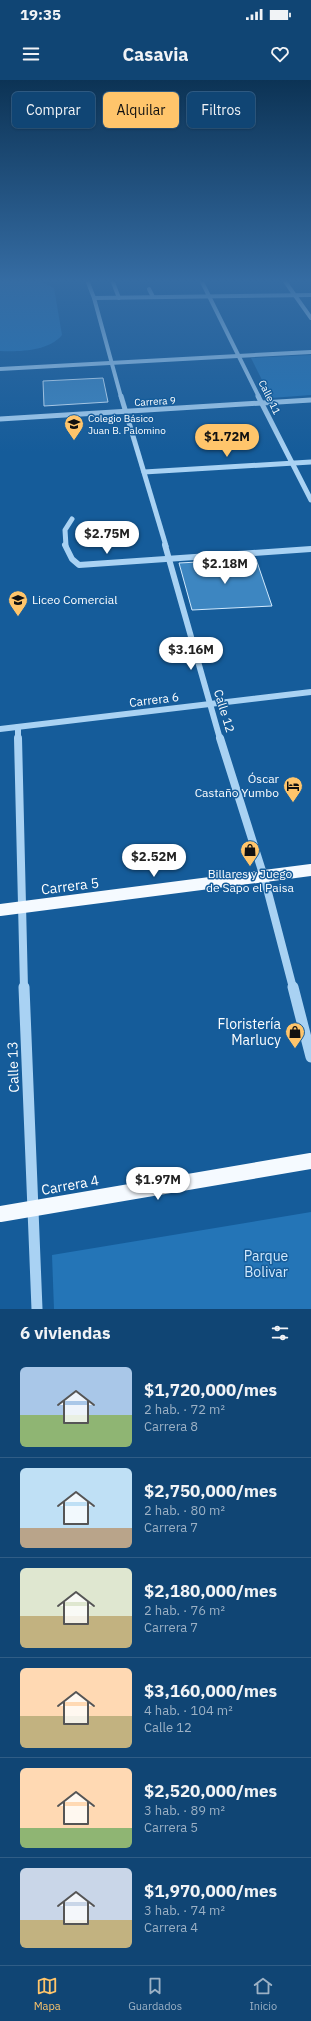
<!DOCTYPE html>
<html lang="es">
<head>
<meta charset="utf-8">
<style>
  :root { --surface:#104574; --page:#194c79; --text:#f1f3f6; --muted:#9cb1c5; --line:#305d86; --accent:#ffc56b }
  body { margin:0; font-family:"IBM Plex Sans",sans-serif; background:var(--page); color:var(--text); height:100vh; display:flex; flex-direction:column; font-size:15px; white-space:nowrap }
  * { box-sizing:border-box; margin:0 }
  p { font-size:13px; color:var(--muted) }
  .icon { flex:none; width:22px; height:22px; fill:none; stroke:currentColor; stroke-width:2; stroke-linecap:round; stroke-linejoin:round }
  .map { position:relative; height:1229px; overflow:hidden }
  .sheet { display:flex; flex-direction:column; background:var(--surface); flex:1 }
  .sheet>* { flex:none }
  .guide { position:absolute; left:12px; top:12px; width:287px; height:36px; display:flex; gap:8px }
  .price { position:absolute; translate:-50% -34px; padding:0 9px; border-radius:14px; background:#fff; color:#222; font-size:13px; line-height:26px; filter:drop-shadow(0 1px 2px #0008) }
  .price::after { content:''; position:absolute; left:50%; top:24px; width:12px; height:9px; margin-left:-6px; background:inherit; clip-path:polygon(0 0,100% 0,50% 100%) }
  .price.selected { background:var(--accent); color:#111 }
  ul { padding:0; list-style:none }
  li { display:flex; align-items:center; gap:12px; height:100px; padding:0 20px }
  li+li { border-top:1px solid var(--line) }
  li span { display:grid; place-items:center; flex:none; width:112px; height:80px; border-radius:6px; color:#555 }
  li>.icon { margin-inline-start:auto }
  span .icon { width:48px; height:48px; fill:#fffc; stroke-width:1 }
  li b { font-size:17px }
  h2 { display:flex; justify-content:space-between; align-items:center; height:48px; padding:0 20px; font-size:17px }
  .pill { padding:0 14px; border-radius:6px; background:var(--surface); box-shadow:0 1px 3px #0004,0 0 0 1px var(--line); font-size:14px; line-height:36px }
  .pill.selected { background:var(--accent); color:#111 }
  .status { display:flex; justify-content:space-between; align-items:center; height:28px; padding:0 20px; background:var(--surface); direction:ltr }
  .status svg { height:11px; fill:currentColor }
  header { display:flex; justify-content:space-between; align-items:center; height:52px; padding:0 20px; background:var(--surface); font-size:18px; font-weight:700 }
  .tab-bar { display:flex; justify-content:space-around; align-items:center; height:56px; border-top:1px solid var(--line); background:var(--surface); font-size:11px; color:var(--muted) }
  .tab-bar a { display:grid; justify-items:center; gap:2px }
  .tab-bar .selected { color:var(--accent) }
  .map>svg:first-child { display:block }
</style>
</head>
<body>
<div class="status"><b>19:35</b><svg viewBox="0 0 49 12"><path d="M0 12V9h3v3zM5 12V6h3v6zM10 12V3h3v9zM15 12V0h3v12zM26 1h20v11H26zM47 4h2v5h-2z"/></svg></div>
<header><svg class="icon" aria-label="menu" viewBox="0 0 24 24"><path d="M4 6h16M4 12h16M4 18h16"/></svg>Casavia<svg class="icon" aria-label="heart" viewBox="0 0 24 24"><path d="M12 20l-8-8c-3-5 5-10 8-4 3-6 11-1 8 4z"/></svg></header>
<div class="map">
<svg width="311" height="1229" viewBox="0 0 311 1229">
  <rect width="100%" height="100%" fill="#155c9a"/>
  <g fill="#2475b7">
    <path d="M32 200 46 204 54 208 62 255C49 271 19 272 0 271V201Z"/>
    <polygon points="311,275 311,315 271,318 251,278"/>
    <polygon points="311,1132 311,1229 54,1229 52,1175"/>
  </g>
  <g fill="#3d86c1" stroke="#d1e9fd">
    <polygon points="103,298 108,322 44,326 43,301"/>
    <polygon points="256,479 272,526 192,530 179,483"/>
  </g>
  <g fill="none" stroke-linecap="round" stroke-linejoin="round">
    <g stroke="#a9d2f3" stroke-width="4">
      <polyline points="87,200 94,218 121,317"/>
      <polyline points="112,200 119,218"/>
      <polyline points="201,200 259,317"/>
      <polyline points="284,200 311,238"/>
      <polyline points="149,209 153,217"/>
      <polyline points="94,218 311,215"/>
      <polyline points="0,289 311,272"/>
    </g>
    <g stroke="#a9d2f3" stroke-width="5">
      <polyline points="121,316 166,466"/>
      <polyline points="258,316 311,420"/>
      <polyline points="0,339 311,320"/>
      <polyline points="144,392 311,382"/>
      <polyline points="66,466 65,450 72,439"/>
    </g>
    <g stroke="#a9d2f3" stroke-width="6">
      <polyline points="65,465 72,479 79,485 311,469"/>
      <polyline points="165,465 220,659"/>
      <polyline points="18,647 18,659"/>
      <polyline points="0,649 311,612"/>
    </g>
    <g stroke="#a9d2f3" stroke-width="8">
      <polyline points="18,658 24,908"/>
      <polyline points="220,658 264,797 293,908"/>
    </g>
    <g stroke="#a9d2f3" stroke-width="11">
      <polyline points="24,907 37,1229"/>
      <polyline points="293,907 311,977"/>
    </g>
    <polyline stroke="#f5faff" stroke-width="12" points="0,830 311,790"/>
    <polyline stroke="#f5faff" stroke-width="16" points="0,1134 311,1081"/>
  </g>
  <linearGradient id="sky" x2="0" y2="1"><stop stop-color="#0c3355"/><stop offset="0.54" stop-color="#356ca3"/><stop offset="1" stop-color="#356ca3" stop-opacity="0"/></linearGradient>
  <rect width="311" height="372" fill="url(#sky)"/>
  <defs>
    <symbol id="school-pin" viewBox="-11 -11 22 30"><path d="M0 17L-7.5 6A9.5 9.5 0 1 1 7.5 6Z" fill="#ffc56b" stroke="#155c9a"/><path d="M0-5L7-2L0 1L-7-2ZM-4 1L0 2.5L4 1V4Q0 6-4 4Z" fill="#111"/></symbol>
    <symbol id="hotel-pin" viewBox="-11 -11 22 30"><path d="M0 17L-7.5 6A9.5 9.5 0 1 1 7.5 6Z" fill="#ffc56b" stroke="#155c9a"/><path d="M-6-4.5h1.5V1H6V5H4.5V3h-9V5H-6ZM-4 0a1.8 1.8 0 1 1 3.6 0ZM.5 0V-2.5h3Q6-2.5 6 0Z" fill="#111"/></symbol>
    <symbol id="shop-pin" viewBox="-11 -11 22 30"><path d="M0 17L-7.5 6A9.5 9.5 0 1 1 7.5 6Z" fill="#ffc56b" stroke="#155c9a"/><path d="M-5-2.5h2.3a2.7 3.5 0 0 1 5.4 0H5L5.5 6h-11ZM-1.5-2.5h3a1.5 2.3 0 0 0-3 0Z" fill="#111"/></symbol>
  </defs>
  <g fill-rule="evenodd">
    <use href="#school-pin" x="63" y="333" width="22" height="30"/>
    <use href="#school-pin" x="7" y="509" width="22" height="30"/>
    <use href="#hotel-pin" x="282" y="695" width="22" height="30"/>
    <use href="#shop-pin" x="239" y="759" width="22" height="30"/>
    <use href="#shop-pin" x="284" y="941" width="22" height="30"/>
  </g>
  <g text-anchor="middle" stroke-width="3" stroke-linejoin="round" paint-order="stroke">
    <g font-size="10" fill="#fff" stroke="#155c9a">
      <text transform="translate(270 317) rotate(64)" y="4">Calle 11</text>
      <text transform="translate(155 321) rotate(-3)" y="4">Carrera 9</text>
    </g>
    <g font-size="10" fill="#fff" stroke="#155c9a" text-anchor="start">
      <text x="88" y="342">Colegio Básico<tspan x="88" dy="12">Juan B. Palomino</tspan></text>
    </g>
    <g font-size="12" fill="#fff" stroke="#155c9a" text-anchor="start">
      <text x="32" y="524">Liceo Comercial</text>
      <text x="279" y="703" text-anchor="end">Óscar<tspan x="279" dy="14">Castaño Yumbo</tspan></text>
      <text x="250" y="798" text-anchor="middle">Billares y Juego<tspan x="250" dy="14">de Sapo el Paisa</tspan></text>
    </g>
    <g font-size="12" fill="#fff" stroke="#155c9a">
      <text transform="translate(154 620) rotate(-7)" y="4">Carrera 6</text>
      <text transform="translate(224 631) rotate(73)" y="4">Calle 12</text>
    </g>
    <g font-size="14" fill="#fff" stroke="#155c9a">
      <text transform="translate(70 806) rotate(-7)" y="5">Carrera 5</text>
      <text transform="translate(13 987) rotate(-92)" y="5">Calle 13</text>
      <text transform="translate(70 1105) rotate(-10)" y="5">Carrera 4</text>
    </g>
    <g font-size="14" fill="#fff" stroke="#155c9a" text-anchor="end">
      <text x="281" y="949">Floristería<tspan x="281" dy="16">Marlucy</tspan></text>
    </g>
    <g font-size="14" fill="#d1e9fd" stroke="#155c9a">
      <text x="266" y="1181">Parque<tspan x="266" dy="16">Bolivar</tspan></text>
    </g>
  </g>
</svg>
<b class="price selected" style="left:227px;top:378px">$1.72M</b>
<b class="price" style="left:107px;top:475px">$2.75M</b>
<b class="price" style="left:225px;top:505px">$2.18M</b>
<b class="price" style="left:191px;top:591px">$3.16M</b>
<b class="price" style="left:154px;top:798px">$2.52M</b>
<b class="price" style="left:158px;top:1121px">$1.97M</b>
<div class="guide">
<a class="pill">Comprar</a>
<a class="pill selected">Alquilar</a>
<a class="pill">Filtros</a>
</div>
</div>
<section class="sheet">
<h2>6 viviendas<svg class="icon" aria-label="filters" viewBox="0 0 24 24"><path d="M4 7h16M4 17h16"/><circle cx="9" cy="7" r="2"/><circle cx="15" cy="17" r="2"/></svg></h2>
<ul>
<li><span style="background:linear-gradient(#a9c7e8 60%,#8fb573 0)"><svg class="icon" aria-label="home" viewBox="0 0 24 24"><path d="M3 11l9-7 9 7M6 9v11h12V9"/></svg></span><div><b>$1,720,000/mes</b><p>2 hab. · 72 m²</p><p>Carrera 8</p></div></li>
<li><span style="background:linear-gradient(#bfe0f5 75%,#b9a48a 0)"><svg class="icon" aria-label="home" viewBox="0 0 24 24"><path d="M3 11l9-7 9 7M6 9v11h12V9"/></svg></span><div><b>$2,750,000/mes</b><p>2 hab. · 80 m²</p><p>Carrera 7</p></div></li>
<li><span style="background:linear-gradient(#dfe7d0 60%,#c2b280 0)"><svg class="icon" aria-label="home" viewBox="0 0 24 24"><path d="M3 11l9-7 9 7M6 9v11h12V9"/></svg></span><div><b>$2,180,000/mes</b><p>2 hab. · 76 m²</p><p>Carrera 7</p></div></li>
<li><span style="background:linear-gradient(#ffd9b3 60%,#c2b280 0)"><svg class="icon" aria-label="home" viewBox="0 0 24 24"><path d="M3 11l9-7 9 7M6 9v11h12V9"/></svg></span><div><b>$3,160,000/mes</b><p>4 hab. · 104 m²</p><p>Calle 12</p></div></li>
<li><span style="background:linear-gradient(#ffd9b3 75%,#8fb573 0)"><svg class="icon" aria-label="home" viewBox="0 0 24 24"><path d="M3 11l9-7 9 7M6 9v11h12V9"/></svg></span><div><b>$2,520,000/mes</b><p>3 hab. · 89 m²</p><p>Carrera 5</p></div></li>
<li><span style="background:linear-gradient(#c9d6e8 65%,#c2b280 0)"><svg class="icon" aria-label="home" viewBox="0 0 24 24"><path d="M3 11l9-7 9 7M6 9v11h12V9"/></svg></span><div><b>$1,970,000/mes</b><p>3 hab. · 74 m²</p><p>Carrera 4</p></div></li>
</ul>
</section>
<nav class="tab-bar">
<a class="selected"><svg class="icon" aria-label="map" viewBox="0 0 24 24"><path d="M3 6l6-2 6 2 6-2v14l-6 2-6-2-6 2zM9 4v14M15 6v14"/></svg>Mapa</a>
<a><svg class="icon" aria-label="saved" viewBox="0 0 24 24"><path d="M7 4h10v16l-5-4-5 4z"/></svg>Guardados</a>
<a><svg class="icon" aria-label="home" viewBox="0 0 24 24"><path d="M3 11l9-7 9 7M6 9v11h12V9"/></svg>Inicio</a>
</nav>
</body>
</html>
